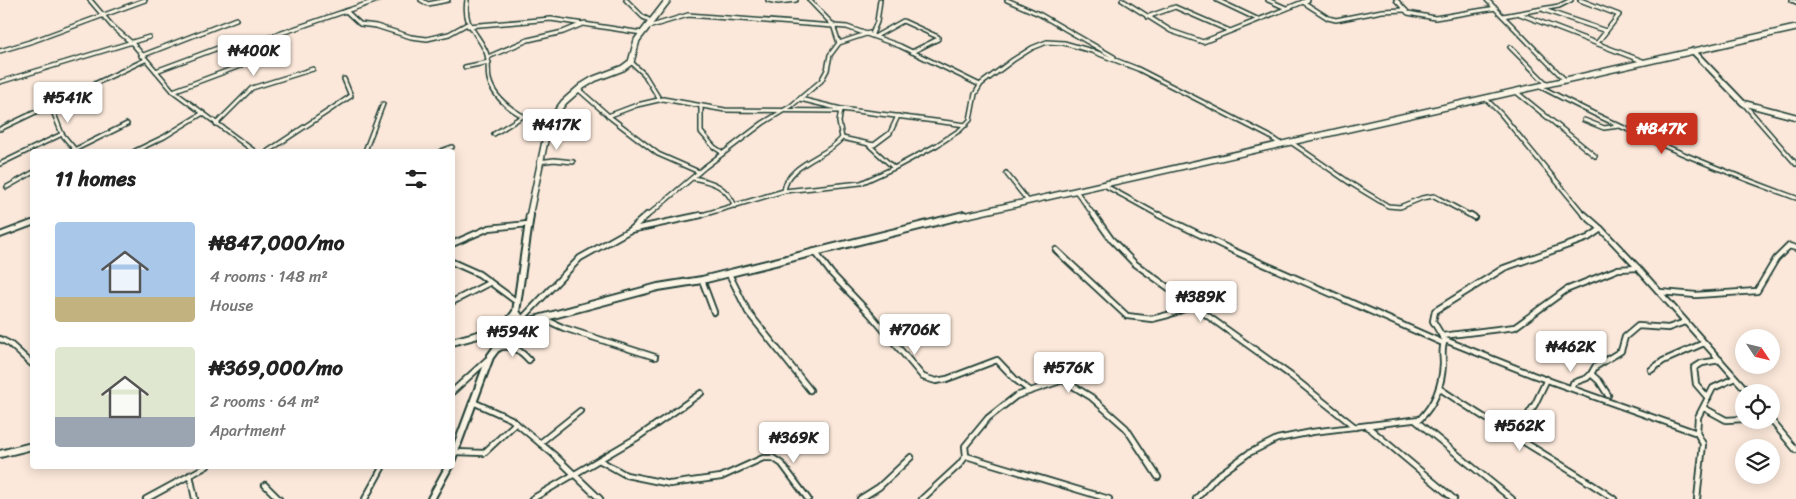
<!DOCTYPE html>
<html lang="en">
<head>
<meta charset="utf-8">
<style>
  :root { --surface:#fff; --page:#f6f6f6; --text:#222; --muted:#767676; --accent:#c8321e }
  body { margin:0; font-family:Sriracha,sans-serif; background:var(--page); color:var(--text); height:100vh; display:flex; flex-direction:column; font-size:19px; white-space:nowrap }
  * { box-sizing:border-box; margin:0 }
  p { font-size:16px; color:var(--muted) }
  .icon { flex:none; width:28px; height:28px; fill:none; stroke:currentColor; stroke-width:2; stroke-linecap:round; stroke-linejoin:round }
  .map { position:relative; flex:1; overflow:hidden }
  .side { position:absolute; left:30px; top:149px; width:425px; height:320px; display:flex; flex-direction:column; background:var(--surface); border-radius:5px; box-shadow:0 2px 12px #0003 }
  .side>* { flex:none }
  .needle { width:32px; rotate:125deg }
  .fabs { position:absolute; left:1735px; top:329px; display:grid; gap:10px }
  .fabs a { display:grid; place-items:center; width:45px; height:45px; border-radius:50%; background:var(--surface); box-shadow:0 2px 12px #0003; font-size:25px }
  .price { position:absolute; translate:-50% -42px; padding:0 11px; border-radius:5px; background:#fff; color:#222; font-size:16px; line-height:32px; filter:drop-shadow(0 1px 2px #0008) }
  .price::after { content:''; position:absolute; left:50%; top:30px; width:15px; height:11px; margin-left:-8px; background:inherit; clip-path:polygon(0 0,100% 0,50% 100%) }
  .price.selected { background:var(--accent); color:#fff }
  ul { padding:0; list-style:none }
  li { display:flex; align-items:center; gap:15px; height:125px; padding:0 25px }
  li span { display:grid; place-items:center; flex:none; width:140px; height:100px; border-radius:5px; color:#555 }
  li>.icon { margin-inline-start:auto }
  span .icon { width:60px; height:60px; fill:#fffc; stroke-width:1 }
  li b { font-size:21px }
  h2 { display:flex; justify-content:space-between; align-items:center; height:60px; padding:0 25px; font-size:21px }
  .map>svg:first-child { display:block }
</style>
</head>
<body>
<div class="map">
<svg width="1796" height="499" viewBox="0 0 1796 499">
  <rect width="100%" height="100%" fill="#fbe8da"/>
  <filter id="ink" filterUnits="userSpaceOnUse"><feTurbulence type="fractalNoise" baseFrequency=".02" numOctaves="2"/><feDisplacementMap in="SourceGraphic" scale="10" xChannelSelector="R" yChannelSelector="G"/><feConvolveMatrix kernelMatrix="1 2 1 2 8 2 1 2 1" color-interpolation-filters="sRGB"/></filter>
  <g filter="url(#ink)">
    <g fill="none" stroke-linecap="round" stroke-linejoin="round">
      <defs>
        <g id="minor-far1">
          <polyline points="90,0 112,26 133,44 173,91 254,151"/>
          <polyline points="421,0 428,4 448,0"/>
          <path d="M467 0C463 27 477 31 486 52 490 61 487 70 489 79 495 104 525 119 547 126"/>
          <polyline points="626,0 643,17 651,21"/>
          <polyline points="768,0 778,2 796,0"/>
          <polyline points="1007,0 1039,14 1114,57"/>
          <polyline points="1122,0 1171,31 1203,42 1308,0"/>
          <polyline points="1217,0 1257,19"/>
          <polyline points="1268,0 1286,8"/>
          <polyline points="1396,0 1408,13 1435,18 1496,8"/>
          <polyline points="1487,0 1565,80"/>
          <polyline points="1580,0 1619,15 1597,43"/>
          <polyline points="1792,0 1796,2"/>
          <polyline points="1303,2 1328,18 1336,20 1382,11 1405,10"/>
          <polyline points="1544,10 1606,31"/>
          <polyline points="346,11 360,24 376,26 411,37 427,39 449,34 467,24"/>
          <polyline points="1520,14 1645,62"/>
          <polyline points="1503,16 1559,6 1571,0"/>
          <polyline points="1147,17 1175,7 1230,31"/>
          <polyline points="468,26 551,19 642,33"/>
          <polyline points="648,27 688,15 847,27 900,46 980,85"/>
          <polyline points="872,34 877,22 880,0"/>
          <polyline points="876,36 903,21 938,37 938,39 912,52"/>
          <polyline points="839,43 869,33"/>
          <polyline points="1510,47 1547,84"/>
          <polyline points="0,51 33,41 145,0"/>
          <polyline points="141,56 236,19"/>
          <polyline points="488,57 528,40 563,32 585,23"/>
          <polyline points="631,62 644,74 660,100"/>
          <polyline points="465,67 489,62"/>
          <polyline points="156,71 226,45 241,47"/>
          <polyline points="0,82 149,37"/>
          <path d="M1539 86C1622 130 1708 166 1796 198"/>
          <polyline points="578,89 611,118 658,154 699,172"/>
          <polyline points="173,91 240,66 238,53 244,46 378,0"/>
          <polyline points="1515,91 1595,156"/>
          <polyline points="1485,98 1501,114 1586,217"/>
          <polyline points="800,99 841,109 966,125"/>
          <polyline points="1743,103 1796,164"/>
          <polyline points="51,106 62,134 76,151"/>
          <polyline points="701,107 701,132 714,147 723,153"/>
          <polyline points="608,116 637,105 663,99 725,110 841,111"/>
          <polyline points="1584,120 1604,128 1619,126"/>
          <polyline points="216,124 252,88 313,69"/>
          <polyline points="0,129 145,60"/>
          <polyline points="494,134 523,116"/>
          <polyline points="842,138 874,145 890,133 898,116"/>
          <polyline points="1292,143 1350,183 1388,206 1400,207 1422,198 1434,196 1473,217"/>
          <polyline points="869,145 894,168"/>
          <polyline points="72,151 127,124"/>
          <polyline points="135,151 164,137 203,113"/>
          <polyline points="268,151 351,96 344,79"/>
          <polyline points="365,151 383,104"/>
          <polyline points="441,151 452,147"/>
          <polyline points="539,162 554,160 573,162"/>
          <polyline points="0,164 62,134"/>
          <polyline points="1006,173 1028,201"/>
          <path d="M693 178C713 182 726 186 735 206"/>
          <polyline points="1104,185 1162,217"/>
          <polyline points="7,187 32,173"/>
          <path d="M784 191C787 164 827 157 842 138L839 122 841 109"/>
          <polyline points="1076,191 1095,217"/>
          <polyline points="646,217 705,167 763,123 791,106 821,81 827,70 830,55 839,43 833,25 809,0"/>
          <polyline points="695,217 784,191 861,183 896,167 937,145 960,130 970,120 975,94 981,84 1013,60 1032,48 1047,42 1064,43 1092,51 1138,69 1269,136 1282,145"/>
        </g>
        <g id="minor">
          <polyline points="1094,215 1111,239 1134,263 1290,375 1355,427"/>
          <polyline points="1159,215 1234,251 1443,343"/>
          <polyline points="1471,215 1474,217"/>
          <polyline points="1585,215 1601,229 1638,268 1748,392"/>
          <polyline points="630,230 701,215"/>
          <polyline points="0,235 32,223"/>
          <polyline points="452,244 489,228 528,224"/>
          <polyline points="1056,250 1127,316 1152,319 1168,315 1192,306"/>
          <polyline points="816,253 831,273 871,315 923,377 936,381 947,379 997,360 1016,380 1029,390"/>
          <polyline points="452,262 479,274 517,302"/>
          <polyline points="729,274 748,312 810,390"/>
          <polyline points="702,280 714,312"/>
          <polyline points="1660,292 1696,295 1757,291 1776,259 1789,246 1796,248"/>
          <polyline points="452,302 489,283"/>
          <polyline points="522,319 580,258 630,230 647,215"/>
          <polyline points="544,319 564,328 655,357"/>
          <polyline points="1442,336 1433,321 1435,311 1504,268 1588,238 1601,229"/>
          <polyline points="0,339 10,344 32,364"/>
          <polyline points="1445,340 1533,375 1697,433 1698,417 1713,388 1735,378"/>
          <path d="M498 348C512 344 520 350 529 360"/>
          <polyline points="1651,370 1663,361 1704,343"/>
          <polyline points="1572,387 1573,383 1587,378 1591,374"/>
          <path d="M1439 388C1496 427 1557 460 1614 499"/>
          <polyline points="452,392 487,360"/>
          <polyline points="1608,395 1599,381 1591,374 1595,367 1621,351 1625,337 1638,326 1668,328 1685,322"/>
          <polyline points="1708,398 1696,384 1694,368 1702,363 1720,360"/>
          <polyline points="473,402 511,419 553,454 600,499"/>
          <polyline points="1704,408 1726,420 1744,419"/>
          <polyline points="1415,420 1512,499"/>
          <polyline points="1771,420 1796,450"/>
          <polyline points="1368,427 1454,499"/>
          <polyline points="1697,433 1703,444 1697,499"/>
          <polyline points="1514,437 1535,404 1547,379"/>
          <polyline points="540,443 580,411"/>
          <polyline points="456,452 484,453 516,423"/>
          <polyline points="966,456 1109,499"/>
          <polyline points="599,460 626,475 670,484 721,477 763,458 773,458 782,464 808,499"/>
          <polyline points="190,475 195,499"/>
          <polyline points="265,485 279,499"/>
          <polyline points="146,499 207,466"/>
          <polyline points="365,499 383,466"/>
          <polyline points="532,499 638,437 701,393"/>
          <polyline points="860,499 879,487 911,457"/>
          <polyline points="922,499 959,465 966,456 965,446 988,418 1016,396 1063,380 1091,397 1126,428 1158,477"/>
          <path d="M1196 499 1216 477 1249 453 1277 439 1312 432 1420 419C1435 404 1442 385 1443 364 1443 356 1441 348 1445 340L1442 336 1515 327 1566 290 1618 269 1638 268"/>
        </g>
        <polyline id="tertiary" points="1693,51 1743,103 1796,117"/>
        <g id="secondary-far1">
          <polyline points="529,217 549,122 564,102 581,87 594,79 623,68 631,62 637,40 668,0"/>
          <polyline points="959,217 1796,28"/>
        </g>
        <g id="secondary">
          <polyline points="516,312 525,324"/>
          <polyline points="503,329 516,312 530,215"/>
          <polyline points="494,331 498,348"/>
          <polyline points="452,342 658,287 702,280 964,215"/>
          <polyline points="0,454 32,446"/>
          <polyline points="452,459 490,357 513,326"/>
          <polyline points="431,499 449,466"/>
        </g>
      </defs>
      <use href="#minor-far1" stroke="#1f3d34" stroke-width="6"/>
      <use href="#minor" stroke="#1f3d34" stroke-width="8"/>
      <use href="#tertiary" stroke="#1f3d34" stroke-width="8"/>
      <use href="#secondary-far1" stroke="#1f3d34" stroke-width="8"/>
      <use href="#secondary" stroke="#1f3d34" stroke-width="10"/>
      <use href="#minor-far1" stroke="#fcf5e5" stroke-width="3"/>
      <use href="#minor" stroke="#fcf5e5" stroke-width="4.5"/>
      <use href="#tertiary" stroke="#fcf5e5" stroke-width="4.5"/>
      <use href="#secondary-far1" stroke="#fcf5e5" stroke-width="5"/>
      <use href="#secondary" stroke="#fcf5e5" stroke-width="6"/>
    </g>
  </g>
</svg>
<div class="fabs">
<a><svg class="needle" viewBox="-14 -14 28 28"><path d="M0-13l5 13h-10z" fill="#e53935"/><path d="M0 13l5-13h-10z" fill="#767676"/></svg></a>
<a><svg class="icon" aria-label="locate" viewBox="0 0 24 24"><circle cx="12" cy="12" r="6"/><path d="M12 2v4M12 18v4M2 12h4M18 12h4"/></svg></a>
<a><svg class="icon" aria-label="layers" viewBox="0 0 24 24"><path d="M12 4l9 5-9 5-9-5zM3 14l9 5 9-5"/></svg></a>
</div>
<b class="price" style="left:254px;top:77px">₦400K</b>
<b class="price" style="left:68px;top:124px">₦541K</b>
<b class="price" style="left:557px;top:151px">₦417K</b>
<b class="price selected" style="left:1662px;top:155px">₦847K</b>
<b class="price" style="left:1201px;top:323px">₦389K</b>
<b class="price" style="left:915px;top:356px">₦706K</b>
<b class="price" style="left:513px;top:358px">₦594K</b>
<b class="price" style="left:1571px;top:373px">₦462K</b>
<b class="price" style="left:1069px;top:394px">₦576K</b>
<b class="price" style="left:1520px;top:452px">₦562K</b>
<b class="price" style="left:794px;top:464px">₦369K</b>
<section class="side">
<h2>11 homes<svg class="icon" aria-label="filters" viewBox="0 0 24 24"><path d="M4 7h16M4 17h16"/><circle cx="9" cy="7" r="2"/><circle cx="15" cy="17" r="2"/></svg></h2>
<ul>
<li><span style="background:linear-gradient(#a9c7e8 75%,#c2b280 0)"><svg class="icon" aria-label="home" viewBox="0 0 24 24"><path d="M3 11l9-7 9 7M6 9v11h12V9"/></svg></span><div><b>₦847,000/mo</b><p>4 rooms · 148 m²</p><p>House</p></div></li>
<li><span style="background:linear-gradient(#dfe7d0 70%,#9aa5b1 0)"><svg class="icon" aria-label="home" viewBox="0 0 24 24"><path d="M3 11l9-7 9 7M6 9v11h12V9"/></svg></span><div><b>₦369,000/mo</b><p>2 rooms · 64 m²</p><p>Apartment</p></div></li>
</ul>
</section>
</div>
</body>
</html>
